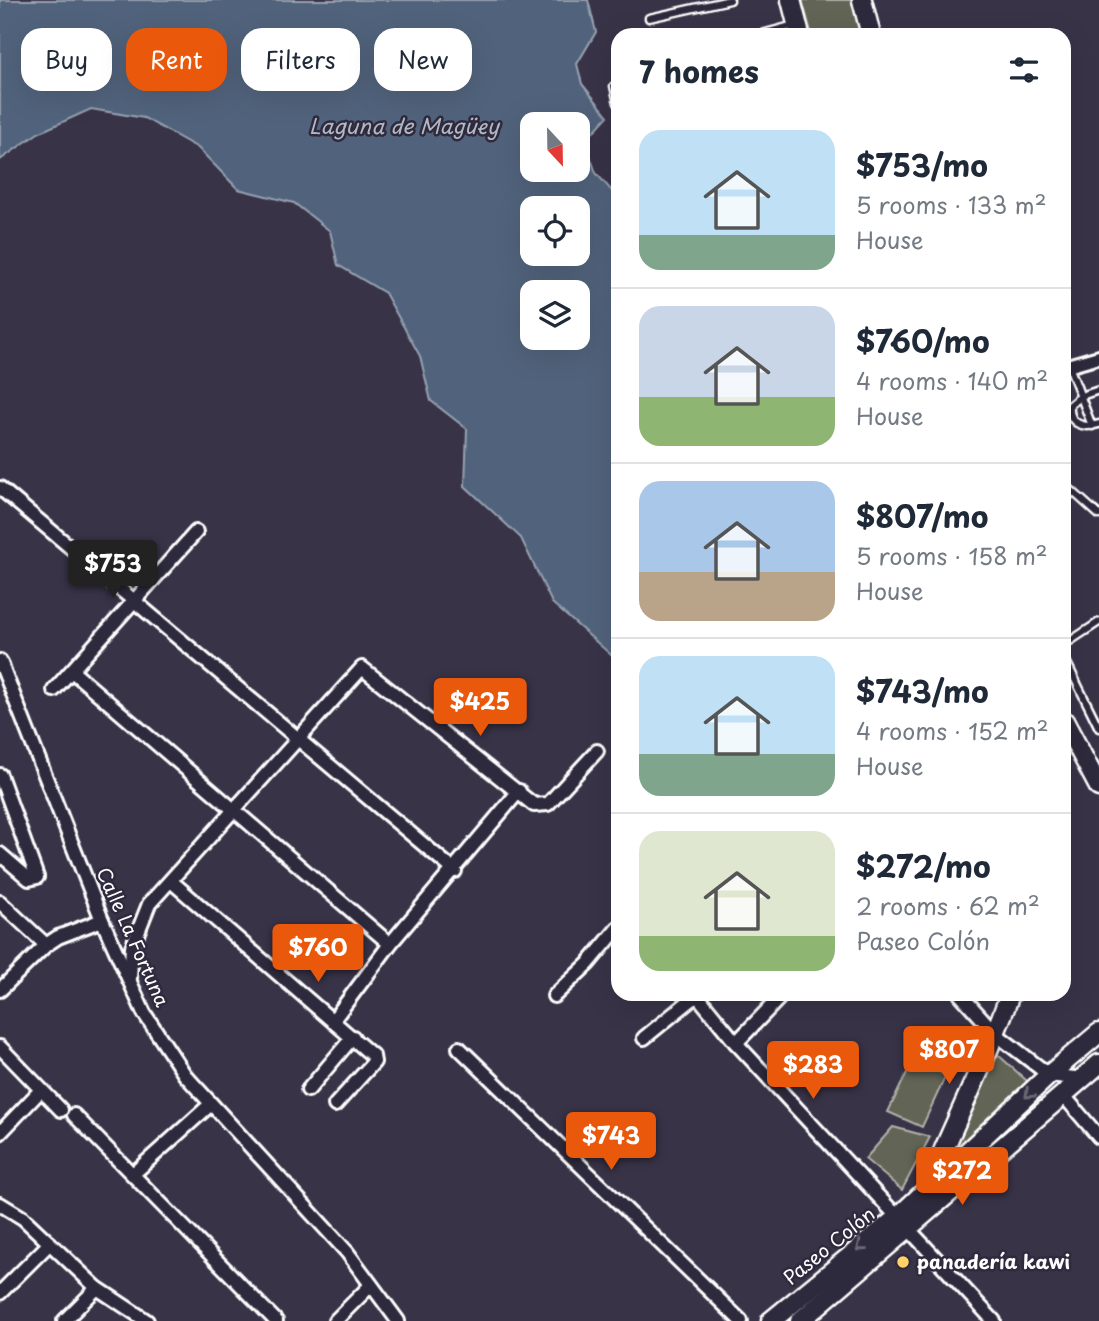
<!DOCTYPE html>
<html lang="en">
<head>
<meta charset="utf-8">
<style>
  :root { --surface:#fff; --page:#f6f6f7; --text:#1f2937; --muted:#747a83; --line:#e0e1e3; --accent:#ea580c }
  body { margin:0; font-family:"Playpen Sans",sans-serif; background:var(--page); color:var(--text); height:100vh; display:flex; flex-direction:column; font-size:26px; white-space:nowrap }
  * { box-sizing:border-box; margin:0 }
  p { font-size:23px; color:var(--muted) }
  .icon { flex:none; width:38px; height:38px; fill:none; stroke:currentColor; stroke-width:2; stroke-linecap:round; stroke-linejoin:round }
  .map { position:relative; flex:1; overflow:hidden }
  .panel { position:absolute; left:611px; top:28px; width:460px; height:973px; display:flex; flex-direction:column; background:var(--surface); border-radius:21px; box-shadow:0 7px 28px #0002 }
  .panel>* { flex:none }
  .guide { position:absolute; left:21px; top:28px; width:485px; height:63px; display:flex; gap:14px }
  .needle { width:46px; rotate:158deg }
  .tools { position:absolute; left:520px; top:112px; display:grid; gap:14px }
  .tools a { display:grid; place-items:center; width:70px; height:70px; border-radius:14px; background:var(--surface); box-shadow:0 7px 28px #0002; font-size:35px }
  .price { position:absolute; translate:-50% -60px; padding:0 16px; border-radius:7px; background:var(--accent); color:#fff; font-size:23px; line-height:46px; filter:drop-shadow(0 2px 4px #0008) }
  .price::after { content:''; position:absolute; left:50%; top:42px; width:21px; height:16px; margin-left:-10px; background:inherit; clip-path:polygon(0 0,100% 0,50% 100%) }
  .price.selected { background:#222; color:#fff }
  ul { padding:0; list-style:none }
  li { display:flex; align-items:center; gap:21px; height:175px; padding:0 28px }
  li+li { border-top:2px solid var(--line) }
  li span { display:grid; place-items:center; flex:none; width:196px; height:140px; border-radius:21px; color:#555 }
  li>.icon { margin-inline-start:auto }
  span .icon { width:84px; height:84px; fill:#fffc; stroke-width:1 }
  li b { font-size:30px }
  h2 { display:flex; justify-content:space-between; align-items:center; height:84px; padding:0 28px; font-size:30px }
  .tag { padding:0 24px; border-radius:21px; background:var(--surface); box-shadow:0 7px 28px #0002; font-size:24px; line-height:63px }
  .tag.selected { background:var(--accent); color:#fff }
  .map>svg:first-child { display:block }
</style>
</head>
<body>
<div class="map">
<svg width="1099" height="1321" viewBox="0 0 1099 1321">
  <rect width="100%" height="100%" fill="#393348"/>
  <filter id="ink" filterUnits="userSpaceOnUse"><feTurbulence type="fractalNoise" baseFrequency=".0143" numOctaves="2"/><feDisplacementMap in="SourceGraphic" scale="14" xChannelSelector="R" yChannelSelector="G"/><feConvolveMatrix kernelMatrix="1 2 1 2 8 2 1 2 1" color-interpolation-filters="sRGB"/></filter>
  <g filter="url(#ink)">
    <g fill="#626557" stroke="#b0b2ab" stroke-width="2">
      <polygon points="802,0 854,0 863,35 812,35"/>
      <polygon points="996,1053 1027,1081 1028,1093 959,1152 954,1149"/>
      <polygon points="913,1060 946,1075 922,1127 888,1112"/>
      <polygon points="893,1127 930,1137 902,1190 865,1159"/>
    </g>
    <path fill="#51647c" stroke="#97a2b0" stroke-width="2" fill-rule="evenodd" d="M0 0H588L596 32 577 64 582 84 608 116 585 141 596 173 618 198V661L552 603 521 538 465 486 467 429 431 401 420 356 385 293 338 265 330 231 294 203 238 189 198 148 144 118 91 109 38 133 0 160ZM532 124H578V170H532ZM532 208H578V254H532ZM532 292H578V338H532Z"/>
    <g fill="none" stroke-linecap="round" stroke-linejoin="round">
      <defs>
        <g id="lane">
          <polyline points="649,18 730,0"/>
          <polyline points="758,35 795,25"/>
          <polyline points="614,86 618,103"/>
          <polyline points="1069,366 1092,426"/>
          <path d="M1099 390 1081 396 1070 405C1068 424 1083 429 1099 424"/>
          <polyline points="1064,489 1070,489 1099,515"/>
          <polyline points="1064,645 1099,622"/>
          <polyline points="1064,657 1099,728"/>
        </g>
        <g id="street">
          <polyline points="1064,367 1099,357"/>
          <polyline points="0,488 455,871"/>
          <polyline points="0,661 102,920 144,1013 185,1075 347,1252 398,1321"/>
          <polyline points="73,672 390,944"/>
          <polyline points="54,690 196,532"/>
          <polyline points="0,775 37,877 29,879 0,854"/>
          <polyline points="171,881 373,1056 374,1062 335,1105"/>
          <polyline points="0,902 46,945"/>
          <polyline points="130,978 132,947 149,904 362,668 534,805 548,804 597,751"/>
          <polyline points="0,990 46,945 58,937 102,920"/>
          <polyline points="696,994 736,1043 994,1321"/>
          <polyline points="960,994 996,1034 1049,1075 1083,1079"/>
          <polyline points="554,996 588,964 618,928"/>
          <polyline points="334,1019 390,944 519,791"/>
          <polyline points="644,1038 697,995"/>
          <polyline points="736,1043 783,994"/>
          <polyline points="0,1047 61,1110"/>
          <polyline points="459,1048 741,1321"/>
          <polyline points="308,1090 353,1037"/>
          <polyline points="1064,1096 1099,1137"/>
          <polyline points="74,1115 276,1321"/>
          <polyline points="0,1133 41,1090"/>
          <polyline points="133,1174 211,1104"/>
          <polyline points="0,1204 23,1218 97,1288 147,1321"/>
          <polyline points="0,1293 50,1243"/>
          <polyline points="64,1321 97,1288"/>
          <polyline points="335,1321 371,1285"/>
        </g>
        <g id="secondary">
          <polyline points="791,0 800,35"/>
          <polyline points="862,0 871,35"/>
          <polyline points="1064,721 1099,787"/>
          <path d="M928 1187C954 1122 987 1060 1010 994"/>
          <polyline points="771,1321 898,1217 1049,1075 1099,1033"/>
          <polyline points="800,1321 1099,1064"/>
        </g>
      </defs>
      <use href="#lane" stroke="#fff" stroke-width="11"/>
      <use href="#street" stroke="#fff" stroke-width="18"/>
      <use href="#secondary" stroke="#fff" stroke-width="23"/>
      <use href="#lane" stroke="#2f2a3d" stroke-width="6"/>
      <use href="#street" stroke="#2f2a3d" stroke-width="12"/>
      <use href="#secondary" stroke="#2f2a3d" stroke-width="18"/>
    </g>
    <defs><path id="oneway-chevron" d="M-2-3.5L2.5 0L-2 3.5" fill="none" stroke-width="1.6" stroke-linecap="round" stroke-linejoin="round" transform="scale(1.75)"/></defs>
    <g stroke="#6d6a77">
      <use href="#oneway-chevron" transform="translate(1029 1094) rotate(136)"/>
      <use href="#oneway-chevron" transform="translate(861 1247) rotate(141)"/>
    </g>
  </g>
  <circle fill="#ffd166" stroke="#2f2a3d" stroke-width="2.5" cx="903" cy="1262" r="7"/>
  <g text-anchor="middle" stroke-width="5" stroke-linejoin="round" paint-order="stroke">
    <g font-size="19" fill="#fff" stroke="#2f2a3d">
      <text transform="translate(133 937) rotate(66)" y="7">Calle La Fortuna</text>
      <text transform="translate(829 1246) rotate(-39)" y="7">Paseo Colón</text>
    </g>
    <g font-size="19" font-weight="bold" fill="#fff" stroke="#2f2a3d" text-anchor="start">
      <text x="917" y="1269">panadería kawi</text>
    </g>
    <g font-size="21" font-style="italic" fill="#b1b9c4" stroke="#2f2a3d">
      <text x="404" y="134">Laguna de Magüey</text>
    </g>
  </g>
</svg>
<div class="tools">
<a><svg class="needle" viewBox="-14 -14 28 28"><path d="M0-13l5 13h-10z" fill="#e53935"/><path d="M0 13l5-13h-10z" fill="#747a83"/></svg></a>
<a><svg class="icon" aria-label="locate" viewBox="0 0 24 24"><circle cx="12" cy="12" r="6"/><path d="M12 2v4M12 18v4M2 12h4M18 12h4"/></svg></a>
<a><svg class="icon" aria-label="layers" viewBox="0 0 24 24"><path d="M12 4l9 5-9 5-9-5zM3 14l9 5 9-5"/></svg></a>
</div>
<b class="price selected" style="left:113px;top:600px">$753</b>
<b class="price" style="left:480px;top:738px">$425</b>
<b class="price" style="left:318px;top:984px">$760</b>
<b class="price" style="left:949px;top:1086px">$807</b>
<b class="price" style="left:813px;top:1101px">$283</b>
<b class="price" style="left:611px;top:1172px">$743</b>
<b class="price" style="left:962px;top:1207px">$272</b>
<div class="guide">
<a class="tag">Buy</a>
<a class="tag selected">Rent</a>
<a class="tag">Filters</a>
<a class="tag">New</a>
</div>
<section class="panel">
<h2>7 homes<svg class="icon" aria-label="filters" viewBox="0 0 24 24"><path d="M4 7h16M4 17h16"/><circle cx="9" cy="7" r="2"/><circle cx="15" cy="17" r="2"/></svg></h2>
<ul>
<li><span style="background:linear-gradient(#bfe0f5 75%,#7fa58c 0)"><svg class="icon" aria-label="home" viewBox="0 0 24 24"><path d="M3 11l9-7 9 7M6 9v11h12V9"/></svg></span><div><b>$753/mo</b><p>5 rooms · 133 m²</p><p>House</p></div></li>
<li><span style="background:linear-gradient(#c9d6e8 65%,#8fb573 0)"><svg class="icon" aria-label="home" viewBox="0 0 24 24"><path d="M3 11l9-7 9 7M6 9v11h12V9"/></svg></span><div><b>$760/mo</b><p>4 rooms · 140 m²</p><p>House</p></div></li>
<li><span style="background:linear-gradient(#a9c7e8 65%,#b9a48a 0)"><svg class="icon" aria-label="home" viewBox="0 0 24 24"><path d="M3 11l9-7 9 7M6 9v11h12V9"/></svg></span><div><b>$807/mo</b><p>5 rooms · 158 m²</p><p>House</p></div></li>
<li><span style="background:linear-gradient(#bfe0f5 70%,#7fa58c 0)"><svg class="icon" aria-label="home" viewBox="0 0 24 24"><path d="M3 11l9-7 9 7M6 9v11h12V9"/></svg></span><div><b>$743/mo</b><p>4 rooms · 152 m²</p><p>House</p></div></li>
<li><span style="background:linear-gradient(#dfe7d0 75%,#8fb573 0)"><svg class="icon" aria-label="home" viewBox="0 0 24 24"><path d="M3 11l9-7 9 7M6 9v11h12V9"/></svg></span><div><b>$272/mo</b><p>2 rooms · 62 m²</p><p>Paseo Colón</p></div></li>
</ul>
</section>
</div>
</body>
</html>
